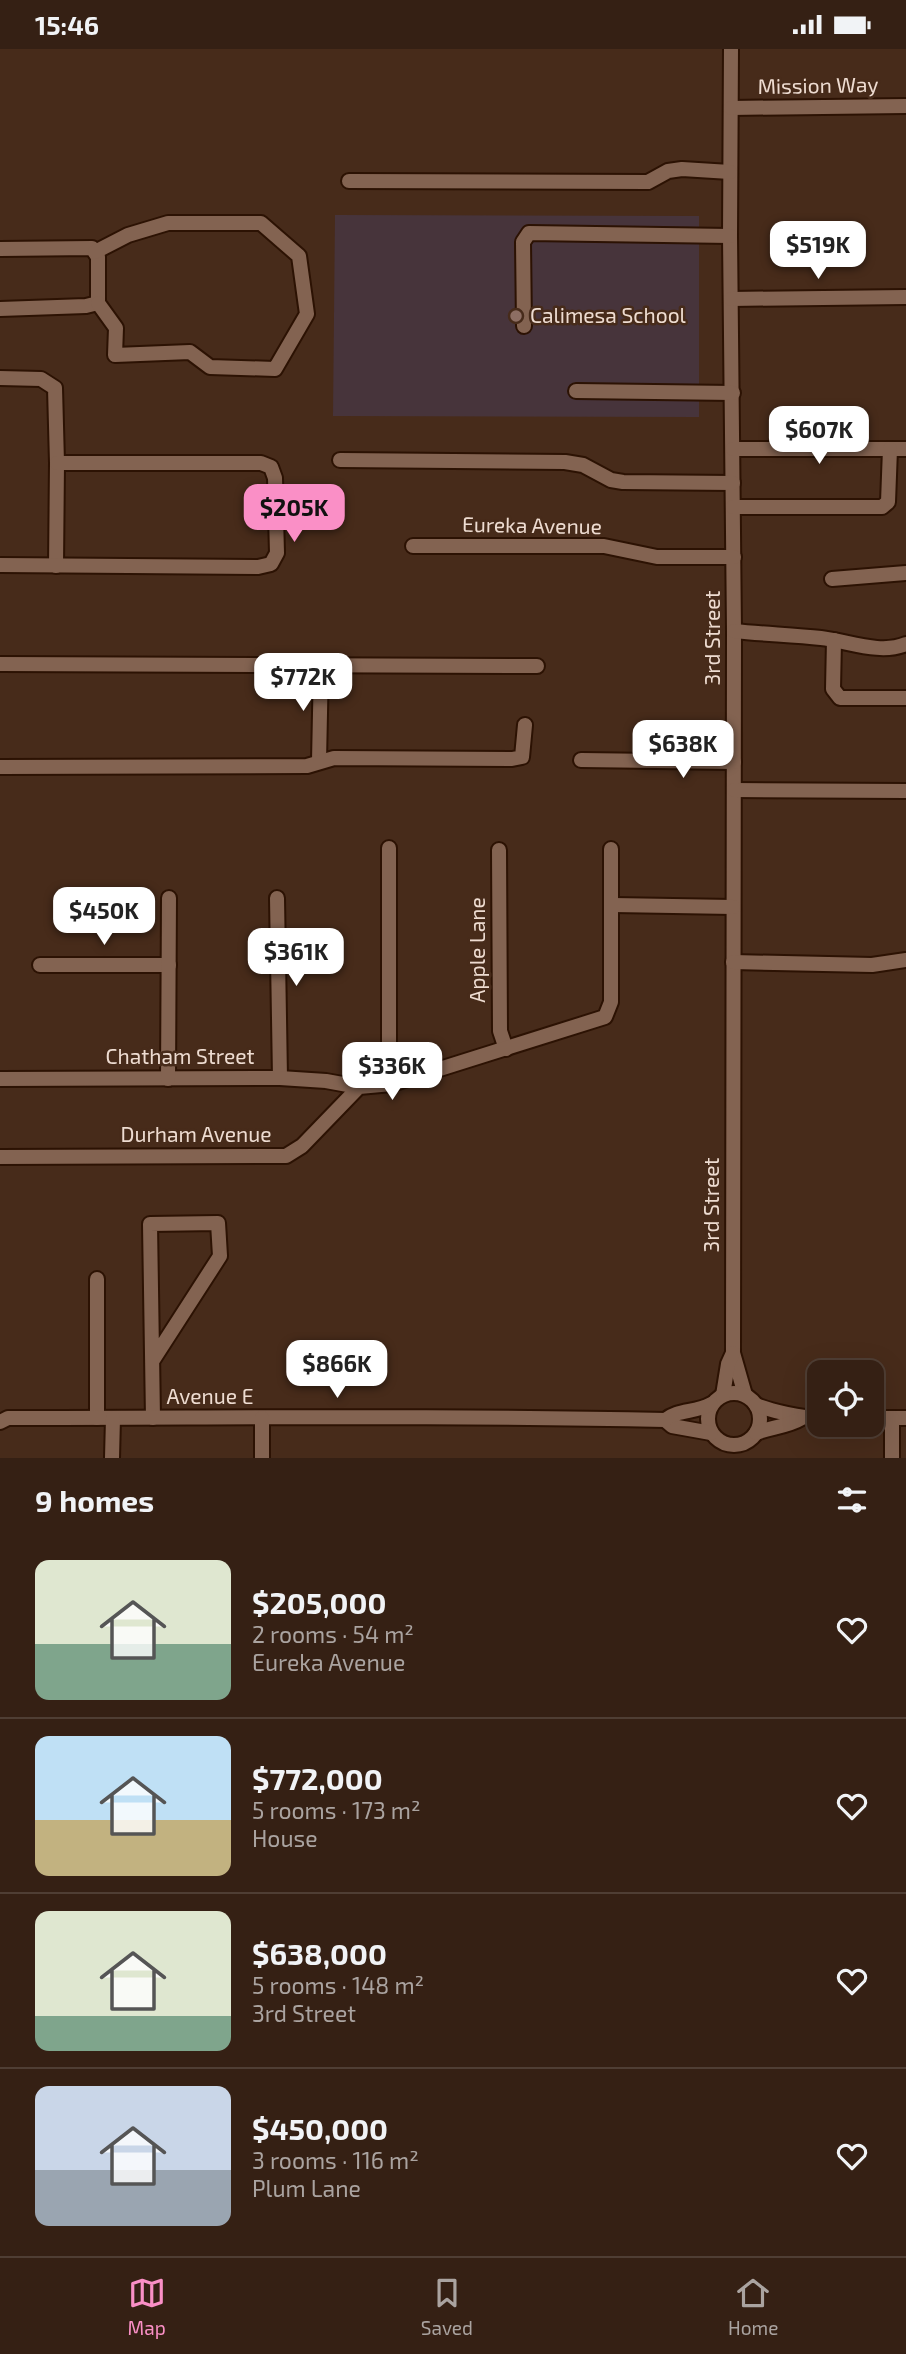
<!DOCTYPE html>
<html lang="en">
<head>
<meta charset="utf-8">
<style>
  :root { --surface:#352014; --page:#3d281d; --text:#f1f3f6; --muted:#aaa3a0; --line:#4f3e34; --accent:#fa8fc6 }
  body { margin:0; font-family:"Exo 2",sans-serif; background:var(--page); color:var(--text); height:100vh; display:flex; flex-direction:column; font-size:26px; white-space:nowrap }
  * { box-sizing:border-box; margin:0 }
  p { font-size:23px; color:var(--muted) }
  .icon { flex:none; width:38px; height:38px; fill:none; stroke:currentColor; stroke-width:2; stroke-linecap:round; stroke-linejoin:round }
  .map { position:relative; height:1409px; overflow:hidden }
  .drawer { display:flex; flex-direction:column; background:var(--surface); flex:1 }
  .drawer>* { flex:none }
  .tools { position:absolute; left:807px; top:1311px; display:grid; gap:14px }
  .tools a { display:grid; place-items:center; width:77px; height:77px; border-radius:14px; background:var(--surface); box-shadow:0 7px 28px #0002,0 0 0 2px var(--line); font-size:35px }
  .price { position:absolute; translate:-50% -60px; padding:0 16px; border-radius:14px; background:#fff; color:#222; font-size:23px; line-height:46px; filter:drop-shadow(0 2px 4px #0008) }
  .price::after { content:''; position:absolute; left:50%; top:42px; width:21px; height:16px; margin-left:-10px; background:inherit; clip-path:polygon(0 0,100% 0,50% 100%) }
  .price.on { background:var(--accent); color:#111 }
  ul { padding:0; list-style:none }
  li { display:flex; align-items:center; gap:21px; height:175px; padding:0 35px }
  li+li { border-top:2px solid var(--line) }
  li span { display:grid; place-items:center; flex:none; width:196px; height:140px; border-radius:14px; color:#555 }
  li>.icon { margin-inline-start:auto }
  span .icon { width:84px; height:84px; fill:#fffc; stroke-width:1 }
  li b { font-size:30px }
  h2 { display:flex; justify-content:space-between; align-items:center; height:84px; padding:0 35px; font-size:30px }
  .status { display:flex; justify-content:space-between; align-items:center; height:49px; padding:0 35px; background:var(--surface); direction:ltr }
  .status svg { height:19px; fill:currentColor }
  .tabs { display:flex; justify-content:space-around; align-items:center; height:98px; border-top:2px solid var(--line); background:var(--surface); font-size:19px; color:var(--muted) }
  .tabs a { display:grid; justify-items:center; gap:4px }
  .tabs .on { color:var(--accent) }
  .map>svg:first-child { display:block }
</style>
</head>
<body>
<div class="status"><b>15:46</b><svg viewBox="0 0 49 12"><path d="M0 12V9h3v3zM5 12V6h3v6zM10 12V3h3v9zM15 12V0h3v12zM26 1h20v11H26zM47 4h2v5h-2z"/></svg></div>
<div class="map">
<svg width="906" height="1409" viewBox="0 0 906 1409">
  <rect width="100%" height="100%" fill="#472b1a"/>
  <polygon fill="#47343b" points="335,166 699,167 699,368 333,367"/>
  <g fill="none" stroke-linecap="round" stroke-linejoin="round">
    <defs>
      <g id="minor">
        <polyline points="731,0 730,187 734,582 733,1304 745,1346"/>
        <polyline points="731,59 906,57"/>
        <polyline points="349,132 648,133 668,122 682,120 730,123"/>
        <polyline points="0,200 92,199 98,208 98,254 86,257 0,260"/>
        <polyline points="95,203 128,186 168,174 261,174 299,207 307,265 275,320 210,318 190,303 115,306 116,279 98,254"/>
        <polyline points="731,250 906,248"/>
        <polyline points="524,277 523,193 529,184 730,187"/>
        <polyline points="0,329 41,330 55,339 57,414 56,517"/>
        <polyline points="576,342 733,344"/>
        <polyline points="733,400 906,400"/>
        <polyline points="340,411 565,413 583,416 611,431 623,433 733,434"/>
        <polyline points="733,458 882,458 888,453 890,400"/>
        <polyline points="413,497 604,497 657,508 734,508"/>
        <polyline points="0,516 258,518 271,515 277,504 275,429 271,418 261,414 57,414"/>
        <polyline points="832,530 906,524"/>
        <path d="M734 582C763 585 792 586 821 589 848 592 880 606 906 595"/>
        <polyline points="834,591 833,640 840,649 906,649"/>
        <polyline points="0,615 537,617"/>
        <polyline points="581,711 734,713"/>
        <polyline points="319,712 321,616"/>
        <polyline points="0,718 307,717 334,709 512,710 522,708 525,676"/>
        <polyline points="734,741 906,742"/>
        <polyline points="389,799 389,1014 392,1035"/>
        <polyline points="499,801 500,982 506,1000"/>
        <polyline points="277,849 280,1029"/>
        <polyline points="613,856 733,858"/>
        <polyline points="733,913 872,916 906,911"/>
        <polyline points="40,916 169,916"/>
        <polyline points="0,1030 280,1029 326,1032 359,1038"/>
        <polyline points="168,1030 169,849"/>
        <polyline points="0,1108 286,1107 302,1097 359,1038 392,1035 605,968 611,953 611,800"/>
        <polyline points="97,1230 97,1369"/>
        <polyline points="153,1311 220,1207 218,1174 150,1175 153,1369"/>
        <circle cx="734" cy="1370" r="26"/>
        <polyline points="723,1346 728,1315 733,1304"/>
        <path d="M756 1356C771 1362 802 1369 819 1369"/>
        <polyline points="872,1369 906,1369"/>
        <polyline points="665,1371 672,1377 711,1384"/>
        <path d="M0 1373 8 1369C227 1369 446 1366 665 1371 678 1360 695 1364 711 1355"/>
        <path d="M756 1384C771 1378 787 1378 802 1369"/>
        <polyline points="112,1409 113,1369"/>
        <polyline points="262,1409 262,1369"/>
        <polyline points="892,1409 892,1369"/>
      </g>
    </defs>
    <use href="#minor" stroke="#2c1203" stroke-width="18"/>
    <use href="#minor" stroke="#836351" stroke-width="14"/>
  </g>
  <circle fill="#8d6e63" stroke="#472b1a" stroke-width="2.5" cx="516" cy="267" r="7"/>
  <g text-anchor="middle" stroke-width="5" stroke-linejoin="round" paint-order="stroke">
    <g font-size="21" fill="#eedcd1" stroke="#472b1a">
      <text transform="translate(818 37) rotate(-1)" y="7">Mission Way</text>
      <text transform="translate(532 477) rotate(1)" y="7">Eureka Avenue</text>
      <text transform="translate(713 589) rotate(-90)" y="7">3rd Street</text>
      <text transform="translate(478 901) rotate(-90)" y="7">Apple Lane</text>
      <text x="180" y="1015">Chatham Street</text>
      <text x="196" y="1093">Durham Avenue</text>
      <text transform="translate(712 1156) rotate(-90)" y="7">3rd Street</text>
      <text x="210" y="1355">Avenue E</text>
    </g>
    <g font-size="21" fill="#eedcd1" stroke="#472b1a" text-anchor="start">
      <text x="530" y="274">Calimesa School</text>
    </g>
  </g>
</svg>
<div class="tools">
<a><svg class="icon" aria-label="locate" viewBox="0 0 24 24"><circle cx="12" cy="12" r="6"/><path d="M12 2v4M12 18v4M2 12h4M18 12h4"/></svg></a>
</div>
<b class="price" style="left:818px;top:232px">$519K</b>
<b class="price" style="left:819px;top:417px">$607K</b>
<b class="price on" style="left:294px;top:495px">$205K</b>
<b class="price" style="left:303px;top:664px">$772K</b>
<b class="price" style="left:683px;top:731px">$638K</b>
<b class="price" style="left:104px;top:898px">$450K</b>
<b class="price" style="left:296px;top:939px">$361K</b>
<b class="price" style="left:392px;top:1053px">$336K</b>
<b class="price" style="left:337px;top:1351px">$866K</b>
</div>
<section class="drawer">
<h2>9 homes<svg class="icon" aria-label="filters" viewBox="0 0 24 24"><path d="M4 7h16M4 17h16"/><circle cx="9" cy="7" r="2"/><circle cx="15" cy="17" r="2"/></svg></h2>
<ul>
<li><span style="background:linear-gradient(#dfe7d0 60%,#7fa58c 0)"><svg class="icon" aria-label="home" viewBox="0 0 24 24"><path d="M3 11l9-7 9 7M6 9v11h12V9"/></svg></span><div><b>$205,000</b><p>2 rooms · 54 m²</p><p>Eureka Avenue</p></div><svg class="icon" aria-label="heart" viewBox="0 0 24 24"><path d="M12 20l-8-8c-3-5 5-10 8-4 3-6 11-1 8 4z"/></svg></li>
<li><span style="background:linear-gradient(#bfe0f5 60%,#c2b280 0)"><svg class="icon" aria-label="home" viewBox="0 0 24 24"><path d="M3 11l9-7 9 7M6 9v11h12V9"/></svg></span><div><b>$772,000</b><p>5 rooms · 173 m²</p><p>House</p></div><svg class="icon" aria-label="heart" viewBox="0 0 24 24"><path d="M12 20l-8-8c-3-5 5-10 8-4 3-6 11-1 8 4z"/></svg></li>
<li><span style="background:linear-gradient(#dfe7d0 75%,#7fa58c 0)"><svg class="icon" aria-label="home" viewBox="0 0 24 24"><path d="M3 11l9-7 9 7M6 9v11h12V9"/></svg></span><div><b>$638,000</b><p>5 rooms · 148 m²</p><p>3rd Street</p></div><svg class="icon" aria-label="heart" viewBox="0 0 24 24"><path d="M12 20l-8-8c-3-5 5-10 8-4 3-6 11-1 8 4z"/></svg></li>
<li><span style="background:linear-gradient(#c9d6e8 60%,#9aa5b1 0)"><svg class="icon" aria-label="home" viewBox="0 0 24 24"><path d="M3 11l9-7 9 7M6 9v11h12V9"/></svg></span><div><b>$450,000</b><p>3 rooms · 116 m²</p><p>Plum Lane</p></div><svg class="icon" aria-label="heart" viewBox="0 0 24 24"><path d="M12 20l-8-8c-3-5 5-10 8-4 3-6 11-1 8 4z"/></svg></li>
</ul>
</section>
<nav class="tabs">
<a class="on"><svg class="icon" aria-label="map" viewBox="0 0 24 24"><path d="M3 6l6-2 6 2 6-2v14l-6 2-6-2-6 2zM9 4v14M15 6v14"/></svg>Map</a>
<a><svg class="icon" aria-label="saved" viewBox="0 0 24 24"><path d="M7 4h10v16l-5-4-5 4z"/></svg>Saved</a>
<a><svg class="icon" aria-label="home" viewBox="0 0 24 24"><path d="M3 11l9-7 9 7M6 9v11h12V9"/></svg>Home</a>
</nav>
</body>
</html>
